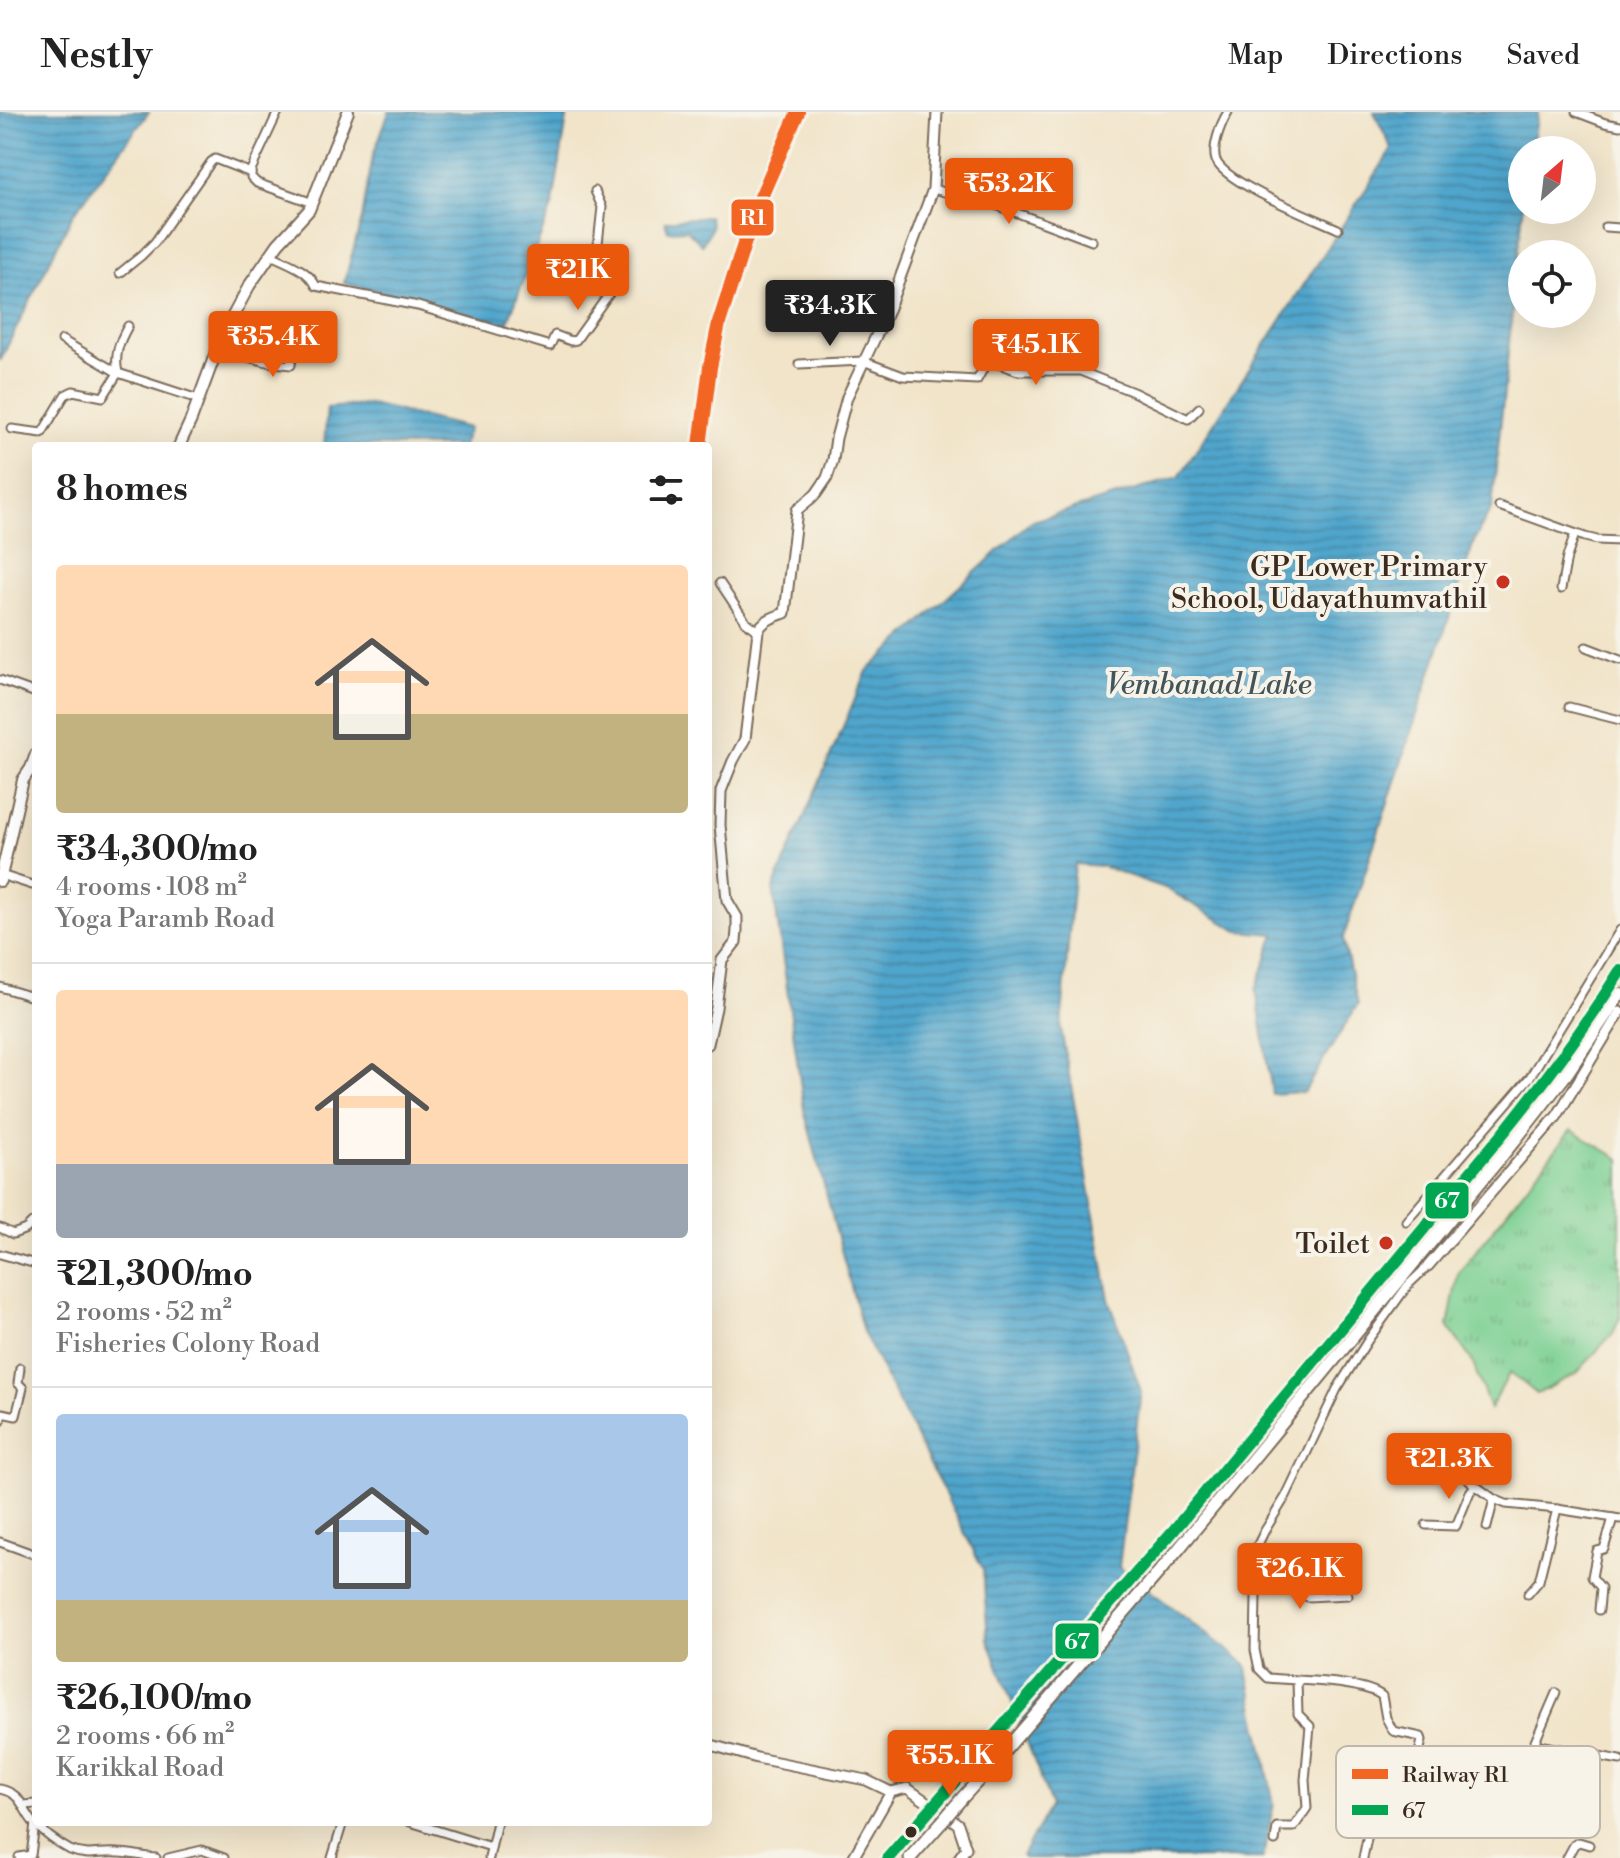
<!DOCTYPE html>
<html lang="en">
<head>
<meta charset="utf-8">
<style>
  :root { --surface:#fff; --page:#f2f2f2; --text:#222; --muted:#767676; --line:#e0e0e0; --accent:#ea580c }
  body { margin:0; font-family:"Libre Bodoni",serif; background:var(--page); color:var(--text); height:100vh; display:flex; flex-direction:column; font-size:30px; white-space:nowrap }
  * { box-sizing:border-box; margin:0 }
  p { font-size:26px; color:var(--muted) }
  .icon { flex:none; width:44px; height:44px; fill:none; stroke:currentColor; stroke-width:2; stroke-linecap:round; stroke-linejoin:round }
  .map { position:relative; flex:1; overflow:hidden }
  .details { position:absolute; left:32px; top:330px; width:680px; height:1384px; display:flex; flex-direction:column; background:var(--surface); border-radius:8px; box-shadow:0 8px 32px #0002 }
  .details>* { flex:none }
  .needle { width:52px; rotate:28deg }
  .fabs { position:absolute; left:1508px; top:24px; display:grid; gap:16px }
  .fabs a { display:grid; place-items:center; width:88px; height:88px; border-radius:50%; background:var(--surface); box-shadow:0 8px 32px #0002; font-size:40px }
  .price { position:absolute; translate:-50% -68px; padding:0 18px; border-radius:8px; background:var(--accent); color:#fff; font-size:26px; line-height:52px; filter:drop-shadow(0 2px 4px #0008) }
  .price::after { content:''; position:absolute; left:50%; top:48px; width:24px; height:18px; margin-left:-12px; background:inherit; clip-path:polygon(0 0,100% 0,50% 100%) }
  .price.selected { background:#222; color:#fff }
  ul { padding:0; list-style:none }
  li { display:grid; align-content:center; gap:16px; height:424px; padding:0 24px }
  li+li { border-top:2px solid var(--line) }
  li span { display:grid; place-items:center; height:248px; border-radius:8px; color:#555 }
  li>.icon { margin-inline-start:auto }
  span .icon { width:144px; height:144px; fill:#fffc; stroke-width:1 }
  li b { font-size:34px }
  h2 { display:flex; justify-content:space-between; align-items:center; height:96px; padding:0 24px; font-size:34px }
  header { display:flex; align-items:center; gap:48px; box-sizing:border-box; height:112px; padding:0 40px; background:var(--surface); border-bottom:2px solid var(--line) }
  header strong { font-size:38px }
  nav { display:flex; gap:44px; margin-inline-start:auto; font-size:28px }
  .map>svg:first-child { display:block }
</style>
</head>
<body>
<header>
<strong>Nestly</strong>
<nav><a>Map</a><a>Directions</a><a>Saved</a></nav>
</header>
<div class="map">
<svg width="1620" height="1746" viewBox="0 0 1620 1746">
  <defs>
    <pattern id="grass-tufts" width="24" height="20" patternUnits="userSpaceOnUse" patternTransform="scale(2)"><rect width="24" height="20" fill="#7bd093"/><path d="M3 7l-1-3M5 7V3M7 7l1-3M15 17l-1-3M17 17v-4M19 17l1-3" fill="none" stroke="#66a977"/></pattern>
    <pattern id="water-rules" width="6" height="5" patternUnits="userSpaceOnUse" patternTransform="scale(2)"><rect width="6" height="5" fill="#50a5cc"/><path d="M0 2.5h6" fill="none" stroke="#4487a5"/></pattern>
  </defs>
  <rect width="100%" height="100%" fill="#f7f3e8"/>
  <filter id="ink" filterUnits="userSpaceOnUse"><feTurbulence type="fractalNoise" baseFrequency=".0125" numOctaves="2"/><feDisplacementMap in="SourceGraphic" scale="16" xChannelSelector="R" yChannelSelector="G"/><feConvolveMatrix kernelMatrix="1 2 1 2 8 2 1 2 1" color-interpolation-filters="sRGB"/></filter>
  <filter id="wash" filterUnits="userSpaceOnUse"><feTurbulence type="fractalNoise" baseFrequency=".006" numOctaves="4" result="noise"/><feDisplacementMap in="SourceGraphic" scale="32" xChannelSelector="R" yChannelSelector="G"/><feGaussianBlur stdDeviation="1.8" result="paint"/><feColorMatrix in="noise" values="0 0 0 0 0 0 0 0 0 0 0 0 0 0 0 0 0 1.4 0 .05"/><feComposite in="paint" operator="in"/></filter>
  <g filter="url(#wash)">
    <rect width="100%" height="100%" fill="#f1e4c9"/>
    <polygon fill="url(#grass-tufts)" stroke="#5b7d58" stroke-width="2" points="1571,1018 1620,1047 1620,1206 1613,1221 1577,1261 1537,1282 1510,1260 1490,1297 1472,1249 1448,1214 1458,1162"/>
    <g fill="url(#water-rules)" stroke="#466875" stroke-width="2">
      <polygon points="0,0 149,0 72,104 0,249"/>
      <polygon points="389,0 568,0 553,92 507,212 344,171 362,106 373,43"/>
      <polygon points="1374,0 1538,0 1532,38 1522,38 1523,98 1492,395 1475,427 1343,827 1358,892 1304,980 1272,982 1256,877 1275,822 1238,819 1165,776 1101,754 1075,752 1061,917 1109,1187 1141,1279 1119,1455 1246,1552 1274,1692 1263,1746 1023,1746 1022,1744 1051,1693 988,1527 983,1457 863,1220 804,998 773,777 867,559 1030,410 1179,365 1392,37"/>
      <polygon points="709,104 712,115 702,133 687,118 668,119 665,109"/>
      <polygon points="370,292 469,316 462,334 324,334 327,296"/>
    </g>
  </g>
  <g filter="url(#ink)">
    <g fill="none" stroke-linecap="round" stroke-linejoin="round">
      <defs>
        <g id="minor">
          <polyline points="278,0 251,58 251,65 257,71 313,91"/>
          <path d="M1228 0C1221 11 1209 40 1218 52 1235 75 1310 104 1338 117"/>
          <polyline points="1576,0 1605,11 1620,14"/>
          <polyline points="933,77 996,93 1092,129"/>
          <polyline points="1605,115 1620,116"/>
          <path d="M271 143C287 151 308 157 316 174L418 194 550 234 555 223 571 229 576 228 616 172 617 158 604 149 594 147 597 141 602 95 595 79"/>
          <polyline points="120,161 141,144 155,130 211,50 215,47 251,61"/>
          <polyline points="62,228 118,261"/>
          <polyline points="216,237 267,250 291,253 295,229"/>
          <polyline points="799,252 863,249 903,264 977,268 988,248 1018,259 1080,259 1133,280 1188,307 1199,296"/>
          <path d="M118 261C114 243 119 230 128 214"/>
          <polyline points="12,317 42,321 65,283 73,279 103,285 118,261 198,287"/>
          <polyline points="1499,394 1585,425 1597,428 1620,429"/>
          <polyline points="720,471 746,510 758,519"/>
          <polyline points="1561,477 1567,445 1575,422"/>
          <polyline points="1586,535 1620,548"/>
          <polyline points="0,568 36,581"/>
          <polyline points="1569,595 1620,608"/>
          <polyline points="1,763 32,773"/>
          <polyline points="0,875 36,886"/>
          <polyline points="1406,1109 1530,965 1620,818"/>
          <polyline points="0,1116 13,1122 26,1117 32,1111 36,1111"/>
          <polyline points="0,1142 36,1152"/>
          <polyline points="0,1310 2,1301 16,1304 23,1276 18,1271 20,1256"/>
          <polyline points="1441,1335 1472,1371 1494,1387 1506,1392 1557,1397 1620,1407"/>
          <polyline points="1426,1413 1456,1414 1470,1380 1475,1374"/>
          <polyline points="1487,1415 1494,1387"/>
          <polyline points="0,1430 36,1443"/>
          <polyline points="1254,1472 1282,1473 1307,1485 1348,1483"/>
          <polyline points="1528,1482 1539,1469 1557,1397"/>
          <polyline points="1599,1498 1601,1476 1592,1465 1597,1439 1604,1437 1613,1406"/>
          <polyline points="1556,1581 1534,1632 1620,1648"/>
          <polyline points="1419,1645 1498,1656"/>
          <polyline points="1575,1660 1586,1642"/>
          <polyline points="1377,1667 1409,1682"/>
          <path d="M0 1677C23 1682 21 1696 34 1711 44 1721 57 1731 70 1738 89 1746 99 1739 119 1741 131 1741 144 1745 156 1746"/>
          <polyline points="24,1693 36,1692"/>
          <polyline points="410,1710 491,1735"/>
          <polyline points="1275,1729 1277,1715 1294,1715 1307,1696 1305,1668 1310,1614 1298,1602 1297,1569"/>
          <polyline points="19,1745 31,1743 35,1712"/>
          <polyline points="168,1746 202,1738 224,1746"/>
          <polyline points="332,1746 343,1710"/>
          <polyline points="489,1746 497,1710"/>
          <path d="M1363 1746 1369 1717 1376 1710 1400 1713 1413 1668 1422 1628 1421 1625 1393 1619 1386 1606 1382 1584C1362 1568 1296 1569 1268 1566L1259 1557 1255 1538 1256 1484 1254 1472 1248 1460 1249 1451 1264 1420 1286 1384 1337 1277 1368 1228 1408 1173 1428 1154"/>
          <polyline points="1567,1746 1574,1733 1579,1730 1589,1733"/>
        </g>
        <g id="tertiary">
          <path d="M708 932 716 896 722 848 736 830 737 818V805L727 788 720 713 721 679 733 649 745 627 758 519C763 508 774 505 785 501L797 398 816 382 827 366 833 348 836 326 847 285 887 201 933 77 937 0"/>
          <polyline points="1428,1154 1557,1004 1620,900"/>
          <polyline points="708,1632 757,1646 866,1668 891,1680"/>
          <polyline points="853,1746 891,1680 907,1676 958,1712 966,1736 959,1746"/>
        </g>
        <g id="secondary">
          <polyline points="179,334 191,308 222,224 249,174 278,132 309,98 348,0"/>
          <polyline points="0,769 23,668 31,656 36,642"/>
        </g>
        <g id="trunk">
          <path d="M949 1677 1174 1418 1504 1020C1546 968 1585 916 1620 859"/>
          <polyline points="962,1686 995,1650 1177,1439 1515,1028 1568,960 1620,882"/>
          <polyline points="888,1746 928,1701"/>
          <polyline points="910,1746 941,1711"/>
        </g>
      </defs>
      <use href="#minor" stroke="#7b6b5a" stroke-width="11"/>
      <use href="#tertiary" stroke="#7b6b5a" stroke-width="13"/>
      <use href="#secondary" stroke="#7b6b5a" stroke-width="14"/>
      <use href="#trunk" stroke="#7b6b5a" stroke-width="15"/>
      <use href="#minor" stroke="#fff" stroke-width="7"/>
      <use href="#tertiary" stroke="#fff" stroke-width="9"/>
      <use href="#secondary" stroke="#fff" stroke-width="10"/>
      <use href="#trunk" stroke="#fff" stroke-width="11"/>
      <polyline stroke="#3b2a1e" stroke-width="3" stroke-dasharray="12 6" stroke-linecap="butt" points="697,334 705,295"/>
      <defs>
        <g id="trunk-bridge">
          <polyline points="928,1701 949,1677"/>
          <polyline points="941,1711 962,1686"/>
        </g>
      </defs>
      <use href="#trunk-bridge" stroke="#7b6b5a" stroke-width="15" stroke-linecap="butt"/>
      <use href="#trunk-bridge" stroke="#fff" stroke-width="11"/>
      <defs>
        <path id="bus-1" d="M888 1746 1174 1418 1504 1020C1546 968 1585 916 1620 859"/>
      </defs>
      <use href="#bus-1" stroke="#f7f3e8" stroke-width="18"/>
      <use href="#bus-1" stroke="#00a651" stroke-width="12"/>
      <defs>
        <polyline id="rail-1" points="700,334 710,255 719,211 754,101 798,0"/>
      </defs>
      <use href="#rail-1" stroke="#f7f3e8" stroke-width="20"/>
      <use href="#rail-1" stroke="#f26522" stroke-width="14"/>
    </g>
  </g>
  <g fill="#c8321e" stroke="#f7f3e8" stroke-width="3">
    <circle cx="1503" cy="470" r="8"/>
    <circle cx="1386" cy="1131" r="8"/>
  </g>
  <circle fill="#3b2a1e" stroke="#f7f3e8" stroke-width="3" cx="911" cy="1720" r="7"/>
  <g text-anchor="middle" stroke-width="8" stroke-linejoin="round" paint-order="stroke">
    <g font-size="28" fill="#3b2a1e" stroke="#f7f3e8" text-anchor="end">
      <text x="1487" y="464">GP Lower Primary<tspan x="1487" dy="32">School, Udayathumvathil</tspan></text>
      <text x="1370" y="1141">Toilet</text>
    </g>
    <g font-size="30" font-style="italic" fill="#42555b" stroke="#f7f3e8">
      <text x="1209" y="582">Vembanad Lake</text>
    </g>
  </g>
  <rect x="1336" y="1634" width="264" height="92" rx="12" fill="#f7f3e8" stroke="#bfb7ab" stroke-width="2"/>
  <rect x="1352" y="1657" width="36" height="10" fill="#f26522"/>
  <rect x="1352" y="1693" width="36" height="10" fill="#00a651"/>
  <g font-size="22" fill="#3b2a1e">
    <text x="1402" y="1670">Railway R1</text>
    <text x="1402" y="1706">67</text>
  </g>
  <g stroke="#f7f3e8" stroke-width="3">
    <rect x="730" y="86" width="45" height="39" rx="8" fill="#f26522"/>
    <rect x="1424" y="1069" width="46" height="39" rx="8" fill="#00a651"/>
    <rect x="1054" y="1510" width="46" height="38" rx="8" fill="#00a651"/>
  </g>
  <g font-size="22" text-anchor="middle" font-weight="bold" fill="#fff">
    <text x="753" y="113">R1</text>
    <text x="1447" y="1096">67</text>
    <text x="1077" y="1537">67</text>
  </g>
</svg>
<div class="fabs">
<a><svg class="needle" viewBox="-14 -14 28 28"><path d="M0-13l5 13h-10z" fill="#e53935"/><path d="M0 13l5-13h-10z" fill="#767676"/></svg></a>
<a><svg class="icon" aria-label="locate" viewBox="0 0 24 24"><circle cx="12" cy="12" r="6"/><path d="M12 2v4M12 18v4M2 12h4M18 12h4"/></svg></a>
</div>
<b class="price" style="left:1009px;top:114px">₹53.2K</b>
<b class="price" style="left:578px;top:200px">₹21K</b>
<b class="price selected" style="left:830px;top:236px">₹34.3K</b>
<b class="price" style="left:273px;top:267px">₹35.4K</b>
<b class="price" style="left:1036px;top:275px">₹45.1K</b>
<b class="price" style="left:1449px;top:1389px">₹21.3K</b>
<b class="price" style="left:1300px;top:1499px">₹26.1K</b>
<b class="price" style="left:950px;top:1686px">₹55.1K</b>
<section class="details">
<h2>8 homes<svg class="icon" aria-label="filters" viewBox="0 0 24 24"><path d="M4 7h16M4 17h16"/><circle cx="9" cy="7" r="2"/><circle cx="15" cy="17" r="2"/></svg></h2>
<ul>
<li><span style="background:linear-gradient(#ffd9b3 60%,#c2b280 0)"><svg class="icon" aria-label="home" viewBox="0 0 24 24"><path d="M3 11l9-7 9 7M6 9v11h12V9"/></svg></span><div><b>₹34,300/mo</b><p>4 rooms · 108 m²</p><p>Yoga Paramb Road</p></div></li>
<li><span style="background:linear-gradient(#ffd9b3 70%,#9aa5b1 0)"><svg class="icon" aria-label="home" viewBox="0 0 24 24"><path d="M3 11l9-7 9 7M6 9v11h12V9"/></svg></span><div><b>₹21,300/mo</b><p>2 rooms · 52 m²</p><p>Fisheries Colony Road</p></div></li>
<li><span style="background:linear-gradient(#a9c7e8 75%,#c2b280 0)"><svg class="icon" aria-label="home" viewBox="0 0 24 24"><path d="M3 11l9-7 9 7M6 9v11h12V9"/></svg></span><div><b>₹26,100/mo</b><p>2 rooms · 66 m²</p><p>Karikkal Road</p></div></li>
</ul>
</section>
</div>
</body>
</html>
